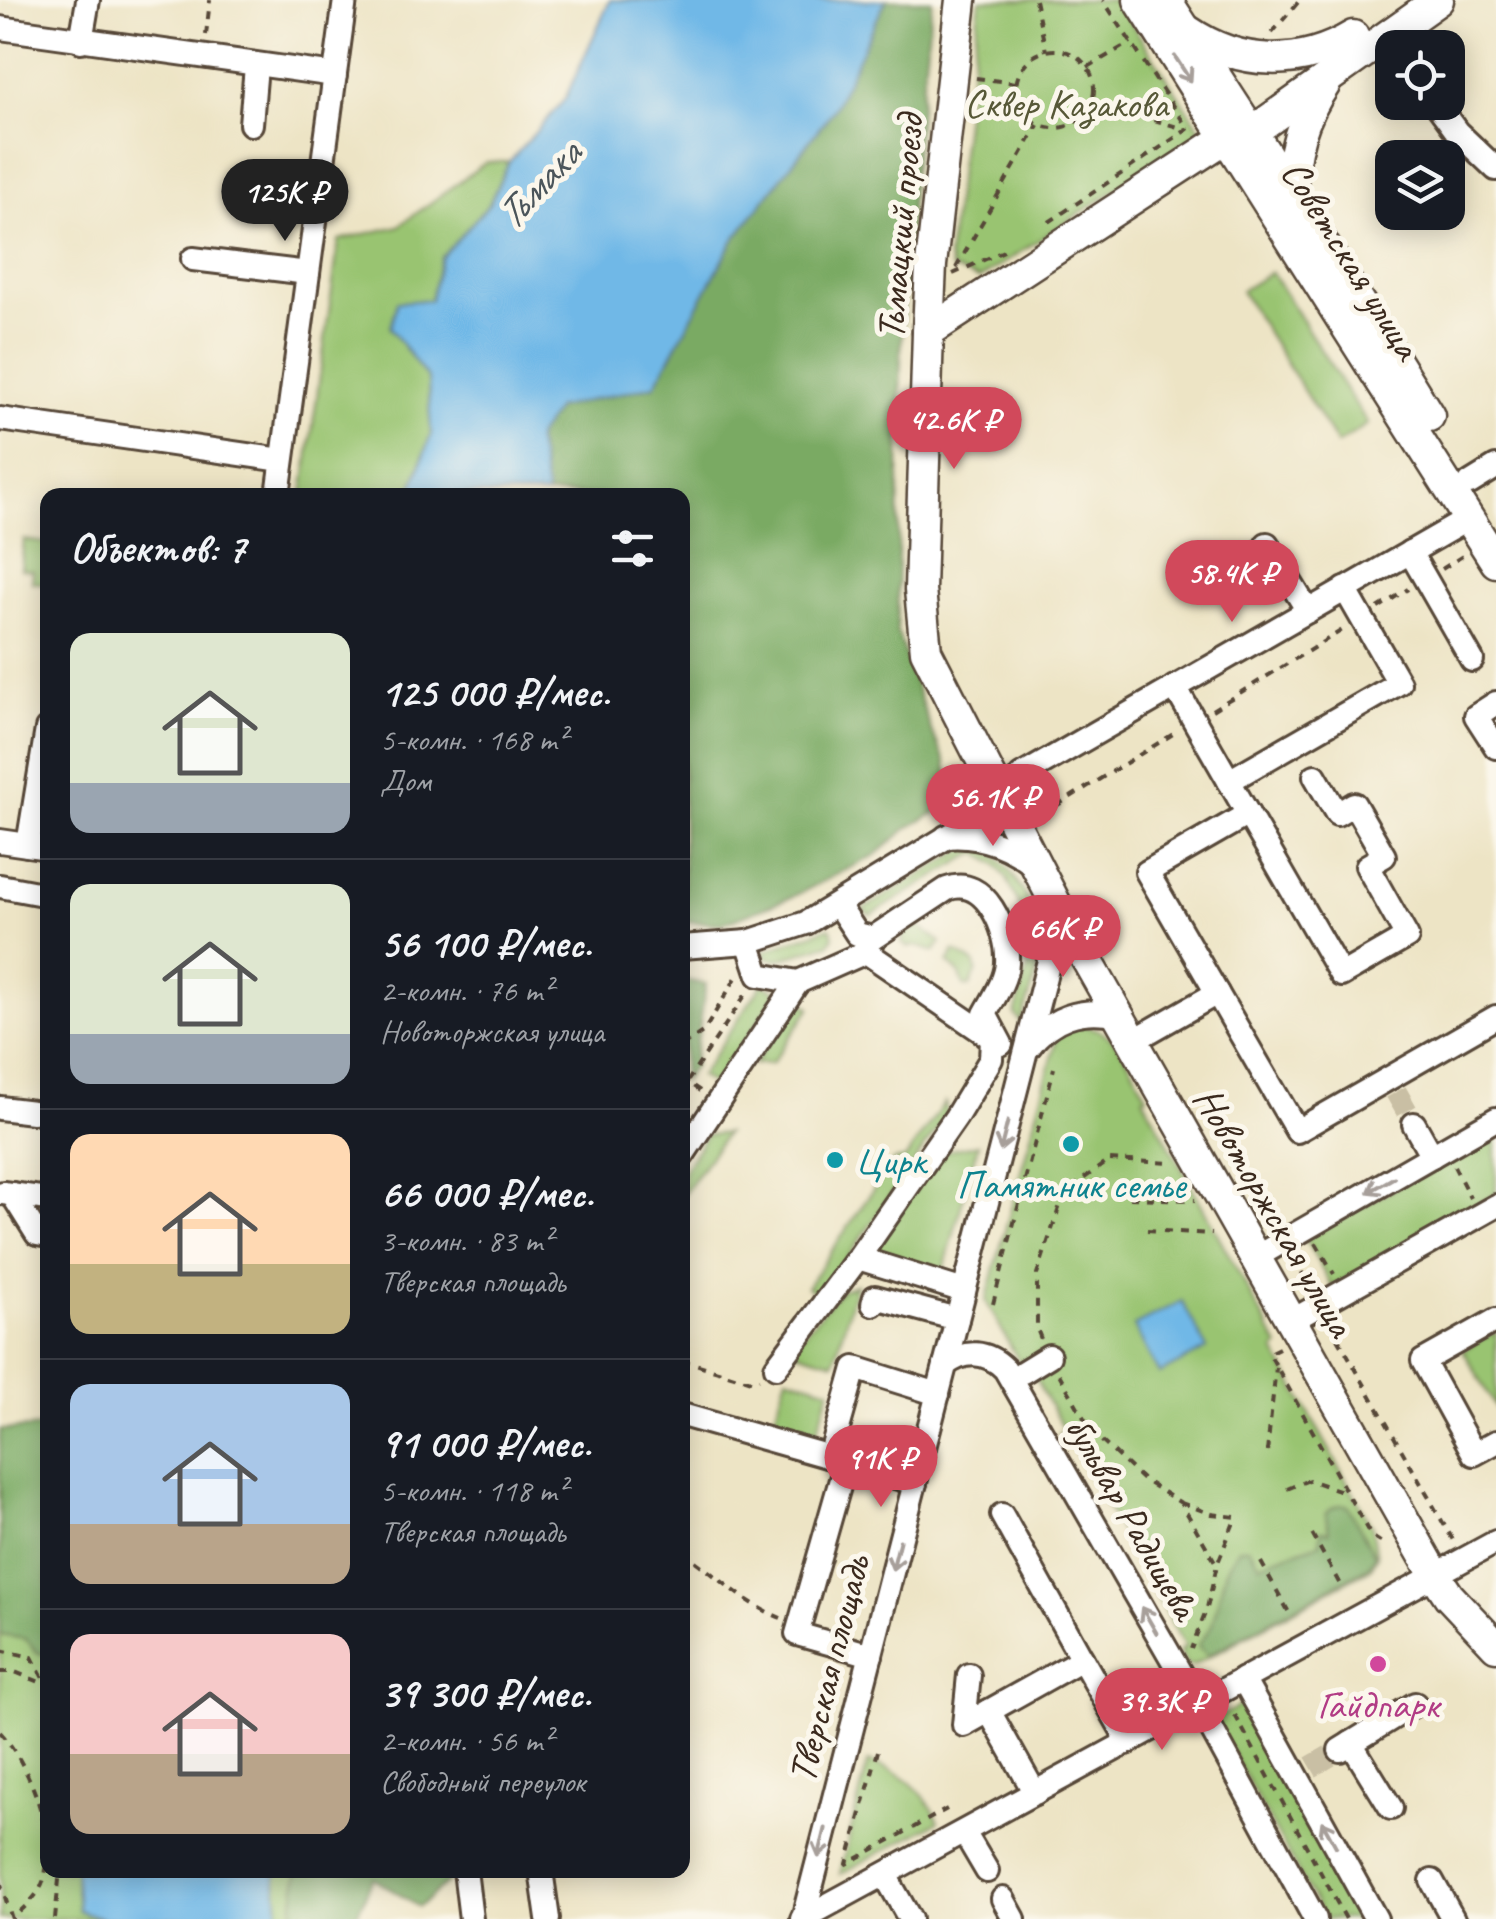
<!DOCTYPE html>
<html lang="ru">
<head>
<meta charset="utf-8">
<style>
  :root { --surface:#171b24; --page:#20242c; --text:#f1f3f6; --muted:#9ea1a6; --line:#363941; --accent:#d1495b }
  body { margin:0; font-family:Caveat,sans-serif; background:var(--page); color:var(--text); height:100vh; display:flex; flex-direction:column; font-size:38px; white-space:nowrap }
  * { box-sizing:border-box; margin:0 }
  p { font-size:32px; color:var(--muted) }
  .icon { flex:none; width:55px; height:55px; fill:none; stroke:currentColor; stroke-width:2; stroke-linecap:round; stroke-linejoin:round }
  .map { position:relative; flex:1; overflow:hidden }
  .drawer { position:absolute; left:40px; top:488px; width:650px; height:1390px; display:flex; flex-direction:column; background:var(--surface); border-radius:20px; box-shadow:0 5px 25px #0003 }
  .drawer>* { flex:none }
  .tools { position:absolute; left:1375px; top:30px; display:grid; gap:20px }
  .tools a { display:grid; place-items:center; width:90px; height:90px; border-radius:20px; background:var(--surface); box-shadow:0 5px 25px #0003; font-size:50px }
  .price { position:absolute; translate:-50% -85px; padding:0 22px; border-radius:35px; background:var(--accent); color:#fff; font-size:32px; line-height:65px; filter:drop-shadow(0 2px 5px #0008) }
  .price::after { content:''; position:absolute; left:50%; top:60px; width:30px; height:22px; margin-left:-15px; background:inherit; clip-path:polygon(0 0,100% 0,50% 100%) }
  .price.active { background:#222; color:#fff }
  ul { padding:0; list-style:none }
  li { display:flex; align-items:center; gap:30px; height:250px; padding:0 30px }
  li+li { border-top:2px solid var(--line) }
  li span { display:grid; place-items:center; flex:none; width:280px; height:200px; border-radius:20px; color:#555 }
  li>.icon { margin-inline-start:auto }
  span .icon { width:120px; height:120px; fill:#fffc; stroke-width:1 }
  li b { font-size:42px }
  h2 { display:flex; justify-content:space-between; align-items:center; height:120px; padding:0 30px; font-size:42px }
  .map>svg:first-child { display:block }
</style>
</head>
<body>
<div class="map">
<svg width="1496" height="1919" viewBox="0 0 1496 1919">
  <rect width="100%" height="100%" fill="#fbf7ec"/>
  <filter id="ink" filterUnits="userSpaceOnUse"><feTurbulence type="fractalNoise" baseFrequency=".01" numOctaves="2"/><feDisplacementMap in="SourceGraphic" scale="20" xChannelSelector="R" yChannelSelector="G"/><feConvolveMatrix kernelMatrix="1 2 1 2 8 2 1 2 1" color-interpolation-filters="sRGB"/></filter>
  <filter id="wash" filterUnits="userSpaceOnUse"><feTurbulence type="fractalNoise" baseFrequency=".0048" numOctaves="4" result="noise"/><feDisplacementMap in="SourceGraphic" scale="40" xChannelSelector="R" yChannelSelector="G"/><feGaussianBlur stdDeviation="2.25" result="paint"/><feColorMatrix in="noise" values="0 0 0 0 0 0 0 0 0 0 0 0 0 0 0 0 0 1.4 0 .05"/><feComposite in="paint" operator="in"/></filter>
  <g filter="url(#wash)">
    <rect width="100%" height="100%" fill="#ede4c5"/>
    <g fill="#99c471" stroke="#6a7748" stroke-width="2.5">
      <polygon points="980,0 1116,0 1203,133 979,279 952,269 948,257"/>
      <polygon points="486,162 509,162 489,204 441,258 430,301 390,328 428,379 431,434 410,495 303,495 339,240 399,226"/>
      <polygon points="1271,272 1368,424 1337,444 1241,291"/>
      <polygon points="24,540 47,543 47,584 32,582 33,571 21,569"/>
      <path d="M978 844C1006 853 1044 919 1041 947 1039 972 1028 999 1021 1023L1015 1015 1033 947 1031 932 1007 879 996 865 978 853 968 857 871 915 862 910 963 850Z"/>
      <polygon points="919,926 941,942 934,952 917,946 907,947 902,943 903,935"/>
      <polygon points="830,927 834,937 829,944 777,960 768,958 763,951"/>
      <polygon points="955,951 975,964 977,971 970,986 964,986 960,975 948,962"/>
      <polygon points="762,984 778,991 716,1087 700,1076"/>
      <polygon points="800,1002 811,1007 772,1063 754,1064 794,1005"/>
      <path d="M1075 1026C1117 1024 1130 1065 1147 1096L1143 1097 1279 1347 1275 1351 1372 1527 1377 1556 1371 1568 1192 1666 1186 1664 1179 1651 1185 1647 1072 1444 1066 1447 1058 1434 1064 1430 1035 1378 1029 1380 986 1301 1057 1038Z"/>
      <polygon points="945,1102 947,1115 820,1297 807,1287 893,1161 905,1159"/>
      <polygon points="1496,1131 1496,1194 1332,1287 1305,1239"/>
      <polygon points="726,1133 683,1195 683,1171 706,1135"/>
      <polygon points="978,1144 941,1281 869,1257 941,1152"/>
      <polygon points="856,1285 834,1362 790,1349 841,1290"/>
      <polygon points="1496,1332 1496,1408 1463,1350"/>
      <polygon points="787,1376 830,1389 817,1432 774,1419"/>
      <polygon points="0,1635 26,1639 37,1652 47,1655 48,1870 75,1870 78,1910 104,1919 0,1919"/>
      <polygon points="1243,1704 1363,1919 1324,1919 1214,1720"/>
      <path d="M868 1762C901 1771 924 1789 939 1821L840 1874Z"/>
      <path d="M276 1870H298L292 1919H276C282 1906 274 1885 276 1870Z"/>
    </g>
    <g fill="#7aaa63" stroke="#5a6a40" stroke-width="2.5">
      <polygon points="886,0 932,0 912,181 901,353 897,631 931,730 946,762 950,787 937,812 908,828 876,855 792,897 721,924 683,921 682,495 547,495 536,437 557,408 655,385 733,241 833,110"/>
      <polygon points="683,980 706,984 693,1067 683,1081"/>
      <polygon points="47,1427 48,1427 47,1655 37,1652 26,1639 0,1635 0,1430"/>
      <polygon points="1340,1505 1347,1505 1375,1555 1369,1566 1208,1655 1198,1646 1212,1625 1226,1569 1239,1548 1249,1548 1260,1564 1320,1543 1321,1530 1329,1532 1326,1514 1331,1508"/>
      <polygon points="298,1870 444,1870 451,1879 419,1907 373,1878 355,1919 292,1919"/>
    </g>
    <g fill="#6fb8e7" stroke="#557182" stroke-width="2.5">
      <polygon points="610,0 886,0 833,110 733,241 655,385 557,408 536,438 547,495 410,495 431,434 428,379 390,328 397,302 430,300 441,258 489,204 509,162 565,99"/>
      <polygon points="1182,1301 1207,1349 1159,1374 1134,1326"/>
      <path d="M75 1870H276C274 1885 282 1906 276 1919H104L78 1910Z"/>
    </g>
  </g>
  <g filter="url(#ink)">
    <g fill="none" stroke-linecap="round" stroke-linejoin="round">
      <g stroke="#c9bfa4" stroke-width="22" stroke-dasharray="22 11" stroke-linecap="butt">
        <polyline points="1396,1092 1414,1124"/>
        <polyline points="1311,1767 1340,1750"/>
      </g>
      <defs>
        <g id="minor">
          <polyline points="0,28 335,75"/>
          <polyline points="81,41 88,0"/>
          <polyline points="1435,102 1457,132 1496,169"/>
          <polyline points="251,124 256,66"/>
          <polyline points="193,259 308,273"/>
          <polyline points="0,419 282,460"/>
          <polyline points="1470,483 1496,467"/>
          <polyline points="278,495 345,0"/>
          <polyline points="1267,544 1308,611"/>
          <polyline points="1410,552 1472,660"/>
          <polyline points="1175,687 1248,814"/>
          <polyline points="1496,703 1476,716 1496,747"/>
          <polyline points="1229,781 1399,683 1345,589"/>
          <path d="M946 837C980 834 1009 845 1035 866"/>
          <polyline points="0,841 48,848"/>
          <polyline points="28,845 47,729"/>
          <polyline points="0,886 48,895"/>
          <path d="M838 905 857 934 873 938 947 889C985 874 1009 931 1007 963 1006 981 993 999 985 1014L1001 1044"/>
          <polyline points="748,942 759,975 798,982 866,952 999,1043"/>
          <polyline points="682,947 748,942 806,923 1003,803 1021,776 1468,519"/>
          <polyline points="1217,993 1297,1131 1496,1017"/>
          <polyline points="1133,1041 1217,993 1147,872 1248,814 1341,975 1407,937 1367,866 1384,856 1354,804 1337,814 1315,776"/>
          <path d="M1029 1047C1050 1017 1082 1007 1118 1015"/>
          <polyline points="0,1108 33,1112"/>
          <polyline points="1414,1124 1432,1156"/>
          <polyline points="682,1156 798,982"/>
          <polyline points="3,1193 48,1199"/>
          <polyline points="12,1194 37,1234 48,1236"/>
          <polyline points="1256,1257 1496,1119"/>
          <polyline points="858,1258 964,1291"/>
          <polyline points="873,1304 875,1297 957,1319"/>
          <polyline points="1496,1320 1423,1361 1474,1454 1496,1442"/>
          <polyline points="1291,1321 1496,1206"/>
          <path d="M945 1365C966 1349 987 1351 1005 1369L1198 1704 1315 1919"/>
          <polyline points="776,1367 858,1258 956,1117 991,1059 992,1038"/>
          <polyline points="1023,1372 1049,1356"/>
          <polyline points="682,1415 830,1457"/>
          <polyline points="846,1462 915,1483"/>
          <polyline points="1002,1515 1082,1659"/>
          <polyline points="871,1655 797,1634 846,1462 830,1457 855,1368 938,1394"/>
          <polyline points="969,1675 964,1725 989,1711 1035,1793"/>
          <polyline points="1243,1679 1376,1919"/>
          <polyline points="989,1711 1082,1659 1129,1742"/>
          <polyline points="1351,1743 1391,1808"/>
          <polyline points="1340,1750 1415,1704"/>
          <polyline points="964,1832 987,1871"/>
          <polyline points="465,1870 471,1919"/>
          <polyline points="541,1870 548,1919"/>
          <polyline points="885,1875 910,1919"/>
          <polyline points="1432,1881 1453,1919"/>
          <polyline points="1003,1899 1014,1919"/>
          <polyline points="802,1919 1496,1542"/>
          <polyline points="803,1919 1061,914"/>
        </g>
        <g id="major">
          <polyline points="961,0 931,265 928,332 920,590 926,651 1061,914 1435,1575 1449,1596 1496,1646"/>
          <polyline points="1139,0 1496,562"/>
          <polyline points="1166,0 1292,194 1429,416"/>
          <path d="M1188 31C1239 66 1300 68 1353 36"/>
          <path d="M1292 194C1291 153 1302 117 1325 84"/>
          <polyline points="928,332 1227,137 1252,132 1438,0"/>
        </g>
      </defs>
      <use href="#minor" stroke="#564637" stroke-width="28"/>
      <use href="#major" stroke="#564637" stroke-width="35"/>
      <g stroke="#564637" stroke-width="4" stroke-dasharray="8 8" stroke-linecap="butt">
        <polyline points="1035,0 1046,51"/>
        <polyline points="1272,33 1300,0"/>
        <polyline points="206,35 210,0"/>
        <circle cx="1055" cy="89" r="39"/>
        <polyline points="1088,67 1131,42"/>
        <polyline points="976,78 1016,83"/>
        <polyline points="1092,102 1188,130"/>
        <polyline points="1049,222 1188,129 1103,0"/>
        <polyline points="956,268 1038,125"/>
        <polyline points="953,274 1008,249"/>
        <polyline points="1442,569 1464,555"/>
        <polyline points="1378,608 1408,589"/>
        <polyline points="1212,710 1344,629"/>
        <polyline points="957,805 961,802 964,781"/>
        <polyline points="1043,814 1178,731"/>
        <polyline points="682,1046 704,1031 737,976"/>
        <polyline points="700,1091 687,1082 748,991"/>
        <polyline points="1454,1166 1470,1198"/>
        <polyline points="1130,1198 1195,1200"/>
        <polyline points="1147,1230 1212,1234"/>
        <polyline points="1316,1243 1334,1274"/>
        <polyline points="1294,1258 1311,1289"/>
        <polyline points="993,1304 1054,1068"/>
        <polyline points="1330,1324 1454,1542"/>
        <polyline points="1041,1339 1037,1329 1037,1275 1064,1193 1109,1160 1172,1163"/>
        <polyline points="1279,1348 1269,1353 1371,1536 1382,1543"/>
        <polyline points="682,1360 751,1381 759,1379"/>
        <polyline points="1059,1374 1092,1432 1142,1479 1181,1503 1217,1565 1207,1608 1191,1649"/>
        <polyline points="1267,1452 1276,1367"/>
        <polyline points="1287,1489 1309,1480 1347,1493"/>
        <polyline points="1181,1503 1212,1514 1236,1517 1217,1565"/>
        <polyline points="1312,1534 1342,1588"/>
        <path d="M682 1552C716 1574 743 1603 781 1618"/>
        <polyline points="1261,1562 1291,1616"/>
        <polyline points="0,1650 32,1657 48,1688"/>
        <polyline points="0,1672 15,1672 45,1684"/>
        <polyline points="1235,1715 1346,1919"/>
        <path d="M0 1732C30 1765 58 1838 43 1882 38 1897 23 1908 12 1919"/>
        <polyline points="878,1751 847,1864 947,1809"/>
        <polyline points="0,1881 12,1919"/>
        <polyline points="55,1919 60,1870"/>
      </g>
      <use href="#minor" stroke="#fff" stroke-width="22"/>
      <use href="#major" stroke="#fff" stroke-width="30"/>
    </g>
    <defs><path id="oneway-shaft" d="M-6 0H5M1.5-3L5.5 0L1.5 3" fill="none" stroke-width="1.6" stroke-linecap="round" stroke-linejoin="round" transform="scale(2.5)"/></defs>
    <g stroke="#a79f9a">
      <use href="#oneway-shaft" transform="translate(1183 69) rotate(57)"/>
      <use href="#oneway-shaft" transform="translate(1004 1136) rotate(104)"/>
      <use href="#oneway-shaft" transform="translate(1381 1185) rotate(150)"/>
      <use href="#oneway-shaft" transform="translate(896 1555) rotate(104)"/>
      <use href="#oneway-shaft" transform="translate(1149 1620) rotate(-120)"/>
      <use href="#oneway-shaft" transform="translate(1329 1834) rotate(-119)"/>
      <use href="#oneway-shaft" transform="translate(822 1843) rotate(104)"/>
    </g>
  </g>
  <g fill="#0f9aa8" stroke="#fbf7ec" stroke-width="4">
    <circle cx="1071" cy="1144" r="10"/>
    <circle cx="835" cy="1160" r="10"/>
  </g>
  <circle fill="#d1479c" stroke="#fbf7ec" stroke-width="4" cx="1378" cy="1664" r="10"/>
  <g text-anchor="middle" stroke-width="10" stroke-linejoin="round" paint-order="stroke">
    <g font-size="40" fill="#575837" stroke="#fbf7ec">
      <text x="1066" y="117">Сквер Казакова</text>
    </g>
    <g font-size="40" fill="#3b2a1e" stroke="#fbf7ec">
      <text transform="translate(899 227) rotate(-85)" y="14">Тьмацкий проезд</text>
      <text transform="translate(1352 259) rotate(58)" y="14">Советская улица</text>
      <text transform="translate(1275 1211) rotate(60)" y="14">Новоторжская улица</text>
      <text transform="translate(1133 1517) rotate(60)" y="14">бульвар Радищева</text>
      <text transform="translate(828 1669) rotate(-76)" y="14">Тверская площадь</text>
    </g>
    <g font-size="40" fill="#0d838f" stroke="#fbf7ec" text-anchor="start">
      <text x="855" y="1174">Цирк</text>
      <text x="1071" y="1198" text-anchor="middle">Памятник семье</text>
    </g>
    <g font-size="40" fill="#b23c85" stroke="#fbf7ec">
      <text x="1378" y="1718">Гайдпарк</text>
    </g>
    <g font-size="42" font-style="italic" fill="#4b555a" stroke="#fbf7ec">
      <text transform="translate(537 184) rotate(-47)" y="15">Тьмака</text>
    </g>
  </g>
</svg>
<div class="tools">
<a><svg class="icon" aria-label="locate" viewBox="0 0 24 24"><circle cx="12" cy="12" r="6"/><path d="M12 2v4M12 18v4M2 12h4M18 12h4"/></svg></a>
<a><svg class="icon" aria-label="layers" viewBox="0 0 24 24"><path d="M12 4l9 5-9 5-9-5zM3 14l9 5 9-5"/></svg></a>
</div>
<b class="price active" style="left:285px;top:244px">125K ₽</b>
<b class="price" style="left:954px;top:472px">42.6K ₽</b>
<b class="price" style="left:1232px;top:625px">58.4K ₽</b>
<b class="price" style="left:993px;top:849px">56.1K ₽</b>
<b class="price" style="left:1063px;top:980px">66K ₽</b>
<b class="price" style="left:881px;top:1510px">91K ₽</b>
<b class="price" style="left:1162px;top:1753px">39.3K ₽</b>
<section class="drawer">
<h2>Объектов: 7<svg class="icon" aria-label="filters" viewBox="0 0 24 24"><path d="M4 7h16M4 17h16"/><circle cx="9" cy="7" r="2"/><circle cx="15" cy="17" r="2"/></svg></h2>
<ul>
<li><span style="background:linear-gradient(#dfe7d0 75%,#9aa5b1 0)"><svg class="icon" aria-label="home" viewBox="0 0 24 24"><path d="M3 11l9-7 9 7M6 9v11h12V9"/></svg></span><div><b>125 000 ₽/мес.</b><p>5-комн. · 168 m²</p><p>Дом</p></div></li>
<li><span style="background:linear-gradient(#dfe7d0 75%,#9aa5b1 0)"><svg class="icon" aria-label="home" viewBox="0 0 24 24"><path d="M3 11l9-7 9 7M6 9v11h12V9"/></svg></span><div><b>56 100 ₽/мес.</b><p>2-комн. · 76 m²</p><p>Новоторжская улица</p></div></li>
<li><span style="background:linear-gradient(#ffd9b3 65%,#c2b280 0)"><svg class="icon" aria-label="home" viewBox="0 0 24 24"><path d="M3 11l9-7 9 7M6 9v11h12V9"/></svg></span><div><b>66 000 ₽/мес.</b><p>3-комн. · 83 m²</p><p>Тверская площадь</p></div></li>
<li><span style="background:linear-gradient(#a9c7e8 70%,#b9a48a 0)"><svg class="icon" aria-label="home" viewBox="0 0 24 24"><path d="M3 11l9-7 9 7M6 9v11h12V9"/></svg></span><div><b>91 000 ₽/мес.</b><p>5-комн. · 118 m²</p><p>Тверская площадь</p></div></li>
<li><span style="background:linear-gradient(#f6c9c9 60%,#b9a48a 0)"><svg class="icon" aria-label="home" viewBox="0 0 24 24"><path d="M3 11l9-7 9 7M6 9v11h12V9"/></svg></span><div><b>39 300 ₽/мес.</b><p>2-комн. · 56 m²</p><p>Свободный переулок</p></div></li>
</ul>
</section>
</div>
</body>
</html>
